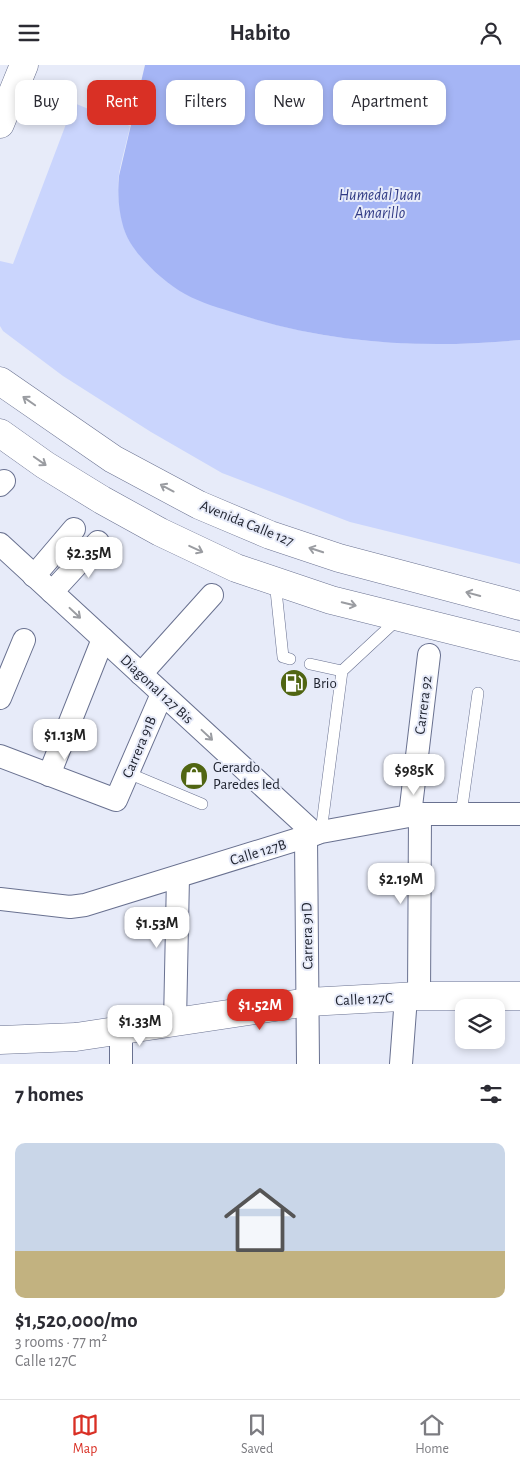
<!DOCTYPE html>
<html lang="en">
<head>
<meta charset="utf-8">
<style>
  :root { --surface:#fff; --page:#f2f2f3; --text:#2b2b33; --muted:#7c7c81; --line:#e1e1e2; --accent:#d93025 }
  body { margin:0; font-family:"Alegreya Sans",sans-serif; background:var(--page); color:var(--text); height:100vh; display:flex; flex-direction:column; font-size:19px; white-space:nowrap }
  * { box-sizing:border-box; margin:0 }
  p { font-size:16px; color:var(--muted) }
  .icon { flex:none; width:28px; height:28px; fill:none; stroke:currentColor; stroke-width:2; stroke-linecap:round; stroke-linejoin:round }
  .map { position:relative; height:999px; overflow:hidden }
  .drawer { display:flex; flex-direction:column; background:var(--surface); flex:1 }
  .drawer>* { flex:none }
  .top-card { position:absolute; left:15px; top:15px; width:490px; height:45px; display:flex; gap:10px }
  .buttons { position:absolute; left:455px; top:934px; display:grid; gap:10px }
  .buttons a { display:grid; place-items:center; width:50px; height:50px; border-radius:10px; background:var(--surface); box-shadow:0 2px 8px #0003; font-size:25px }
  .price { position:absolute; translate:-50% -42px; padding:0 11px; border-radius:10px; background:#fff; color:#222; font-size:16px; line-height:32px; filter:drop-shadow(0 1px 2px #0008) }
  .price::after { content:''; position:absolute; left:50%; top:30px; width:15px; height:11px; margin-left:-8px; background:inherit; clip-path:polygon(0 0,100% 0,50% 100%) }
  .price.current { background:var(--accent); color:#fff }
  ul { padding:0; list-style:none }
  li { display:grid; align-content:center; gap:10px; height:265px; padding:0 15px }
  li+li { border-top:1px solid var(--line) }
  li span { display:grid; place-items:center; height:155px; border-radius:10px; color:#555 }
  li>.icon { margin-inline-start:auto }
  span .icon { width:90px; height:90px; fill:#fffc; stroke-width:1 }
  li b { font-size:21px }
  h2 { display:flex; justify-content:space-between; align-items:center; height:60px; padding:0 15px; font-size:21px }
  .chip { padding:0 18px; border-radius:10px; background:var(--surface); box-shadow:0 2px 8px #0003; font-size:18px; line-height:45px }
  .chip.current { background:var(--accent); color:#fff }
  header { display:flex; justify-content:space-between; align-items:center; height:65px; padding:0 15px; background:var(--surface); font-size:22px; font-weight:700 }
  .menu { display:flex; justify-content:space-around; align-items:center; height:70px; border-top:1px solid var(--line); background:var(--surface); font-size:14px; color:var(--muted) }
  .menu a { display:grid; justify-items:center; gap:2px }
  .menu .current { color:var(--accent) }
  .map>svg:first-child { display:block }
</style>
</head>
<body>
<header><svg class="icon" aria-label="menu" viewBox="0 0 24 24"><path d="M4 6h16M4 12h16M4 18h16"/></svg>Habito<svg class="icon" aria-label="person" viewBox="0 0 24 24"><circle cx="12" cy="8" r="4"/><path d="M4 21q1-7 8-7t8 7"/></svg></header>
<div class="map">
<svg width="520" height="999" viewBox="0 0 520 999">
  <rect width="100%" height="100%" fill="#e7ebf9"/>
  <path fill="#cad5fd" d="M74 38 130 61C127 78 117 107 118 124 118 134 120 144 122 154 123 159 124 164 126 169 130 178 136 186 143 194 170 226 197 235 236 248 328 279 424 284 520 275V499L350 457 222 408 151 367 63 311 3 266 0 261V196L13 199Z"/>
  <path fill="#a5b5f5" d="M145 0H520V275C425 284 330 279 238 249 220 243 201 238 185 229 164 218 133 189 125 167 119 150 117 129 119 111Z"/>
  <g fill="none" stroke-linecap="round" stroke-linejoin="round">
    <defs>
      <g id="lane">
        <polyline points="275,516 283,592 290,594"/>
        <polyline points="310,599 342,606"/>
        <polyline points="128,708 202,739"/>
        <polyline points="461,749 478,628"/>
        <polyline points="321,767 342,606 399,553"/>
      </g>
      <g id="street">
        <polyline points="0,420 4,416"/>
        <polyline points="0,479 315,769"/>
        <polyline points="34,511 74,464"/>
        <polyline points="52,527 98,477"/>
        <polyline points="141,609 212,530"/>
        <polyline points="0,633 24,575"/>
        <polyline points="0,691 116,735 162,629"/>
        <polyline points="49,710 103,574"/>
        <polyline points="410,750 429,590"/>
        <polyline points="306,772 308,999"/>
        <polyline points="0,834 70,842 85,840 321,767 420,749 520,749"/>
        <polyline points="419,931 420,749"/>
        <polyline points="175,957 178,812"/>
        <polyline points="121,999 121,965"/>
        <polyline points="401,999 406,932"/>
      </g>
      <g id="secondary">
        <polyline points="0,59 24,0"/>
        <polyline points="0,975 76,972 308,937 419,931 520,931"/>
      </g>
      <g id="primary">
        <polyline points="0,316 113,394 199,440 270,470 339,493 520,541"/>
        <polyline points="0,368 45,400 102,435 160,467 236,503 331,535 520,582"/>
      </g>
    </defs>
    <use href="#lane" stroke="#697190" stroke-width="12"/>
    <use href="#street" stroke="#697190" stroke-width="24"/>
    <use href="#secondary" stroke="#697190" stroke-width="29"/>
    <use href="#primary" stroke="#697190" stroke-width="29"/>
    <use href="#lane" stroke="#fff" stroke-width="11"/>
    <use href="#street" stroke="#fff" stroke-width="22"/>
    <use href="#secondary" stroke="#fff" stroke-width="28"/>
    <use href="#primary" stroke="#fff" stroke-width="28"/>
  </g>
  <defs><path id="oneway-shaft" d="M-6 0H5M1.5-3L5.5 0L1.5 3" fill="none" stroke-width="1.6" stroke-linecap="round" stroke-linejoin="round" transform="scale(1.25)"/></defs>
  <g stroke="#9a9ca1">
    <use href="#oneway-shaft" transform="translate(29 336) rotate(-145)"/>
    <use href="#oneway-shaft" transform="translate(40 396) rotate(35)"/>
    <use href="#oneway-shaft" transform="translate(167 423) rotate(-152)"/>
    <use href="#oneway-shaft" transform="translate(196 484) rotate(25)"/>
    <use href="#oneway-shaft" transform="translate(316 485) rotate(-162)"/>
    <use href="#oneway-shaft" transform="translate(473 529) rotate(-165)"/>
    <use href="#oneway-shaft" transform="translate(349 539) rotate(14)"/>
    <use href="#oneway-shaft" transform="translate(75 548) rotate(43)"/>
    <use href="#oneway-shaft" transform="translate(207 670) rotate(43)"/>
  </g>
  <defs>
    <symbol id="fuel-disc" viewBox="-11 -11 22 22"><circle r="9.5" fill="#506512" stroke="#e7ebf9"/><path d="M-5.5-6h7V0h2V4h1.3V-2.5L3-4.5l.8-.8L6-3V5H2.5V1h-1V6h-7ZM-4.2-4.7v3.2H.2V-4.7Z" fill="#fff"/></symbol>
    <symbol id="shop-disc" viewBox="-11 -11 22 22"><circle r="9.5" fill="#506512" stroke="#e7ebf9"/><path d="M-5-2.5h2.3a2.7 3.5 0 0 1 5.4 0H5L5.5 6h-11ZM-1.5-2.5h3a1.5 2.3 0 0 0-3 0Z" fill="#fff"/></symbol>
  </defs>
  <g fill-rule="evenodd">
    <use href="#fuel-disc" x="278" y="602" width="32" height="32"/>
    <use href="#shop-disc" x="178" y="695" width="32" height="32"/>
  </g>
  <g text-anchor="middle" stroke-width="4" stroke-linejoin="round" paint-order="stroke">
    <g font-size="15" fill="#1e222e" stroke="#e7ebf9">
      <text transform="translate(247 458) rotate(22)" y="5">Avenida Calle 127</text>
      <text transform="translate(157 624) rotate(43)" y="5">Diagonal 127 Bis</text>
      <text transform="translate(423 640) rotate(-83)" y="5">Carrera 92</text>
      <text transform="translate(139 682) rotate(-67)" y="5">Carrera 91B</text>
      <text transform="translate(258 787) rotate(-17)" y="5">Calle 127B</text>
      <text transform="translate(307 871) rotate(-91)" y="5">Carrera 91D</text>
      <text transform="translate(364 934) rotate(-3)" y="5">Calle 127C</text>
    </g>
    <g font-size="15" fill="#1e222e" stroke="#e7ebf9" text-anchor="start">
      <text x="313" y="623">Brio</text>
      <text x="213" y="707">Gerardo<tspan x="213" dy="17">Paredes Ied</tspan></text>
    </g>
    <g font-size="16" font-style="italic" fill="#313b85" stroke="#e7ebf9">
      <text x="380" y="135">Humedal Juan<tspan x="380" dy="18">Amarillo</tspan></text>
    </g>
  </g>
</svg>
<div class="buttons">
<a><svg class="icon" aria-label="layers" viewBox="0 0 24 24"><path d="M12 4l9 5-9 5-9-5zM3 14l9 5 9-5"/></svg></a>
</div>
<b class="price" style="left:89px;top:514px">$2.35M</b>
<b class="price" style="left:65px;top:696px">$1.13M</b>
<b class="price" style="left:414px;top:731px">$985K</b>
<b class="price" style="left:401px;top:840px">$2.19M</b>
<b class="price" style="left:157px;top:884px">$1.53M</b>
<b class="price current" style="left:260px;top:966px">$1.52M</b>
<b class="price" style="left:140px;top:982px">$1.33M</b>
<div class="top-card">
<a class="chip">Buy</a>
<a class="chip current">Rent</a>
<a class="chip">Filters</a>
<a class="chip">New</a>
<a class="chip">Apartment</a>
</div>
</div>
<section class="drawer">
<h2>7 homes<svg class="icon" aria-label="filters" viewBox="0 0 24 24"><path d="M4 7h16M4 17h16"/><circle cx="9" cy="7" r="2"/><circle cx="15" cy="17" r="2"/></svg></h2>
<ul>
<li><span style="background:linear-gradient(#c9d6e8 70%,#c2b280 0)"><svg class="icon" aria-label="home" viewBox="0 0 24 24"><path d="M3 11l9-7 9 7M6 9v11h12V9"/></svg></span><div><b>$1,520,000/mo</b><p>3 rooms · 77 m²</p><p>Calle 127C</p></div></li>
</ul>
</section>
<nav class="menu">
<a class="current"><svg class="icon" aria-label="map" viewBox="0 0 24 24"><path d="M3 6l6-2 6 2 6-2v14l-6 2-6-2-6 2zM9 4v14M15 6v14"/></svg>Map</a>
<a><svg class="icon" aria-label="saved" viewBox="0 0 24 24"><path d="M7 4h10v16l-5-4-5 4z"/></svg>Saved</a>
<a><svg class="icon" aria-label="home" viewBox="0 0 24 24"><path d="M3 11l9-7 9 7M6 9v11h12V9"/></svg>Home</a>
</nav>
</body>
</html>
